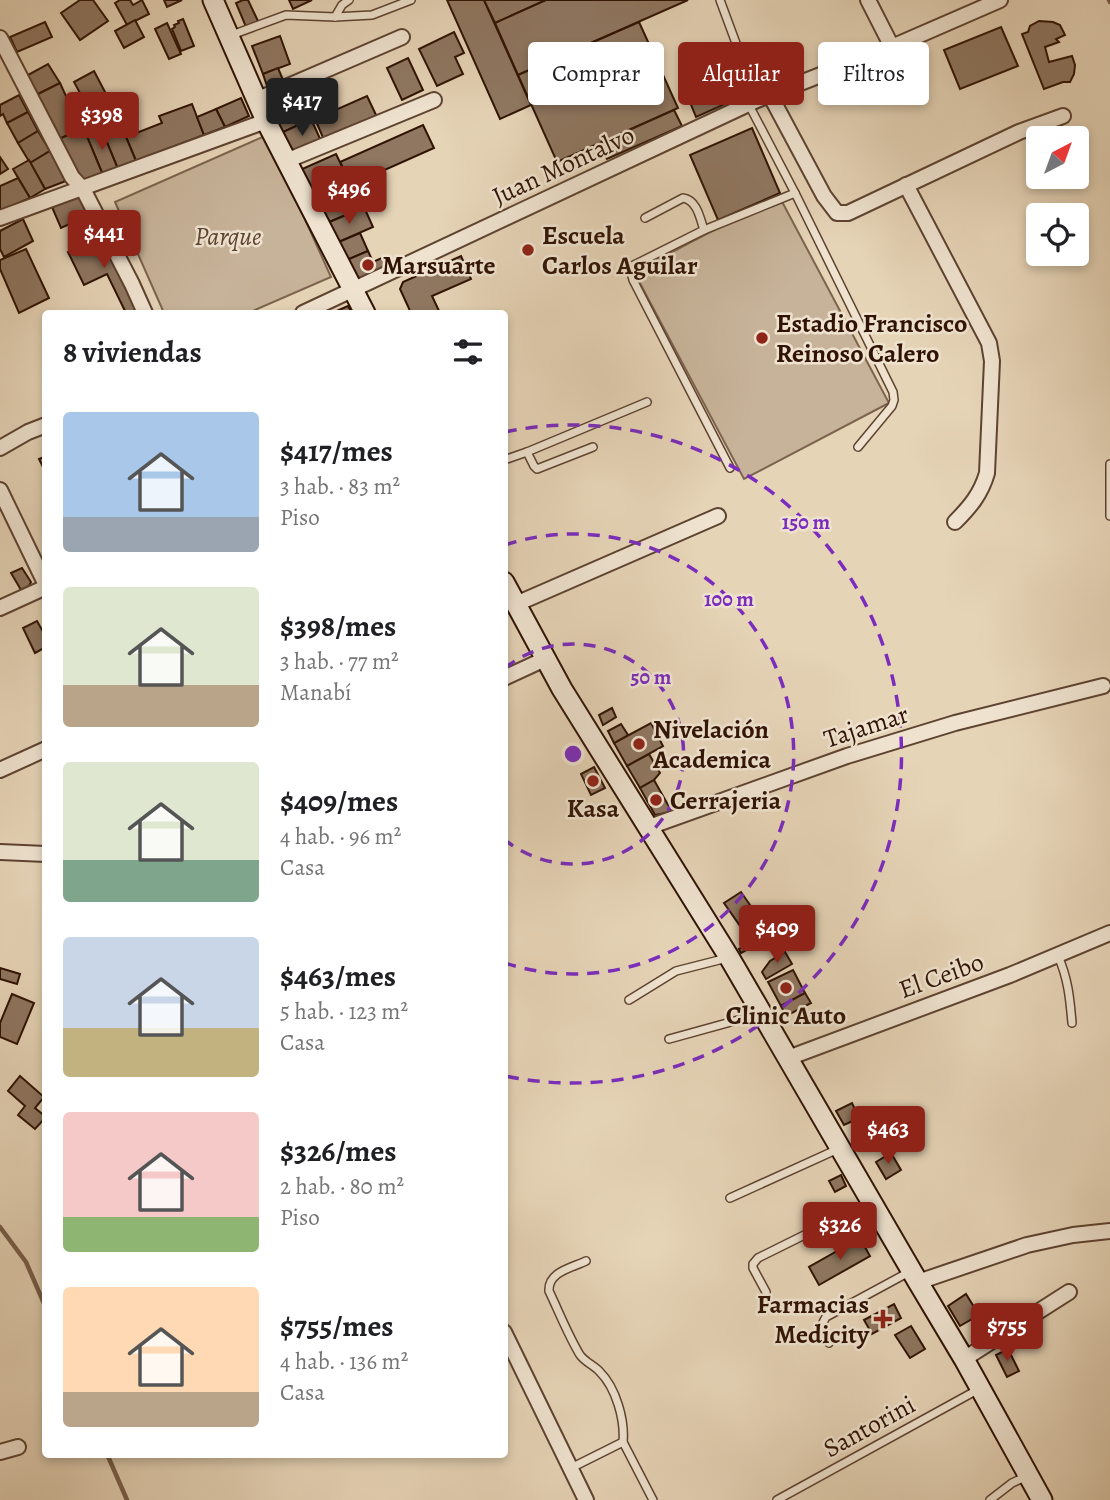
<!DOCTYPE html>
<html lang="es">
<head>
<meta charset="utf-8">
<style>
  :root { --surface:#fff; --page:#f6f6f6; --text:#202124; --muted:#757577; --accent:#8f2418 }
  body { margin:0; font-family:Alegreya,serif; background:var(--page); color:var(--text); height:100vh; display:flex; flex-direction:column; font-size:26px; white-space:nowrap }
  * { box-sizing:border-box; margin:0 }
  p { font-size:23px; color:var(--muted) }
  .icon { flex:none; width:38px; height:38px; fill:none; stroke:currentColor; stroke-width:2; stroke-linecap:round; stroke-linejoin:round }
  .map { position:relative; flex:1; overflow:hidden }
  .details { position:absolute; left:42px; top:310px; width:466px; height:1148px; display:flex; flex-direction:column; background:var(--surface); border-radius:7px; box-shadow:0 4px 10px #0003 }
  .details>* { flex:none }
  .hud { position:absolute; left:528px; top:42px; width:476px; height:63px; display:flex; gap:14px }
  .needle { width:46px; rotate:41deg }
  .fabs { position:absolute; left:1026px; top:126px; display:grid; gap:14px }
  .fabs a { display:grid; place-items:center; width:63px; height:63px; border-radius:7px; background:var(--surface); box-shadow:0 4px 10px #0003; font-size:35px }
  .price { position:absolute; translate:-50% -60px; padding:0 16px; border-radius:7px; background:var(--accent); color:#fff; font-size:23px; line-height:46px; filter:drop-shadow(0 2px 4px #0008) }
  .price::after { content:''; position:absolute; left:50%; top:42px; width:21px; height:16px; margin-left:-10px; background:inherit; clip-path:polygon(0 0,100% 0,50% 100%) }
  .price.selected { background:#222; color:#fff }
  ul { padding:0; list-style:none }
  li { display:flex; align-items:center; gap:21px; height:175px; padding:0 21px }
  li span { display:grid; place-items:center; flex:none; width:196px; height:140px; border-radius:7px; color:#555 }
  li>.icon { margin-inline-start:auto }
  span .icon { width:84px; height:84px; fill:#fffc; stroke-width:1 }
  li b { font-size:30px }
  h2 { display:flex; justify-content:space-between; align-items:center; height:84px; padding:0 21px; font-size:30px }
  .pill { padding:0 24px; border-radius:7px; background:var(--surface); box-shadow:0 4px 10px #0003; font-size:24px; line-height:63px }
  .pill.selected { background:var(--accent); color:#fff }
  .map>svg:first-child { display:block }
</style>
</head>
<body>
<div class="map">
<svg width="1110" height="1500" viewBox="0 0 1110 1500">
  <rect width="100%" height="100%" fill="#e6d4b7"/>
  <filter id="stains"><feTurbulence type="fractalNoise" baseFrequency=".00286" numOctaves="4"/><feColorMatrix values="0 0 0 0 .2 0 0 0 0 .09 0 0 0 0 .02 0 0 0 .5 -.17"/></filter>
  <radialGradient id="worn" r=".72"><stop offset=".6" stop-color="#630" stop-opacity="0"/><stop offset="1" stop-color="#630" stop-opacity=".3"/></radialGradient>
  <g fill="#c7b399" stroke="#7c634e" stroke-width="2">
    <polygon points="267,135 331,277 248,313 164,313 115,202"/>
    <polygon points="779,196 889,403 744,479 634,272"/>
  </g>
  <g fill="none" stroke-linecap="round" stroke-linejoin="round">
    <g stroke="#785f4b" stroke-width="4.5">
      <polyline points="1109,0 1110,2"/>
      <polyline points="0,1227 26,1262 46,1308"/>
      <polyline points="107,1454 127,1500"/>
    </g>
  </g>
  <g fill="#8f7761" stroke="#301304" stroke-width="2">
    <polygon points="80,0 93,0 108,21 80,40 61,13"/>
    <polygon points="120,0 130,0 133,5 142,0 149,14 127,25 115,3"/>
    <polygon points="164,0 182,0 167,7"/>
    <polygon points="243,0 248,0 258,21 246,27 236,3"/>
    <polygon points="289,0 312,0 293,9"/>
    <polygon points="447,0 484,0 531,105 500,119"/>
    <polygon points="484,0 546,0 495,23"/>
    <polygon points="546,0 688,0 518,75 495,23"/>
    <polygon points="183,19 194,46 181,51 172,29 175,27 174,25 179,23 178,21"/>
    <polygon points="135,20 144,37 124,48 115,31"/>
    <polygon points="1039,21 1053,22 1060,25 1065,35 1056,39 1059,42 1045,47 1049,62 1072,56 1075,65 1074,74 1070,82 1063,82 1044,89 1022,34 1028,32 1030,26"/>
    <polygon points="45,22 52,37 17,52 10,37"/>
    <polygon points="639,22 678,108 557,162 518,75"/>
    <polygon points="167,23 181,54 169,59 155,29"/>
    <polygon points="1001,27 1018,66 960,89 944,50"/>
    <polygon points="454,32 464,53 455,57 463,74 437,86 419,49"/>
    <polygon points="280,36 290,64 263,74 252,46"/>
    <polygon points="408,58 423,90 402,100 387,68"/>
    <polygon points="48,64 60,83 36,95 28,75"/>
    <polygon points="278,68 283,80 267,86 263,74"/>
    <polygon points="94,71 115,111 95,121 74,82"/>
    <polygon points="733,74 743,96 696,117 687,95"/>
    <polygon points="60,83 81,129 57,140 36,95"/>
    <polygon points="294,94 298,103 272,115 267,105"/>
    <polygon points="19,95 28,112 7,123 3,114 0,116 0,105"/>
    <polygon points="367,96 377,117 324,140 315,119"/>
    <polygon points="241,98 249,116 225,127 216,109"/>
    <polygon points="298,103 308,121 281,133 272,115"/>
    <polygon points="192,104 204,135 136,161 126,137 162,123 159,116"/>
    <polygon points="216,109 225,127 204,135 197,117"/>
    <polygon points="674,110 682,126 607,159 600,143"/>
    <polygon points="28,112 38,131 18,143 7,123"/>
    <polygon points="311,119 322,143 292,157 281,133"/>
    <polygon points="119,120 136,161 118,169 101,128"/>
    <polygon points="423,125 434,148 351,185 340,162"/>
    <polygon points="101,128 118,169 103,175 86,134"/>
    <polygon points="752,128 780,193 718,220 690,155"/>
    <polygon points="81,129 86,134 103,175 79,182 57,140"/>
    <polygon points="38,131 50,151 30,163 18,143"/>
    <polygon points="50,151 66,181 45,189 30,163"/>
    <polygon points="336,154 351,185 313,201 300,170"/>
    <polygon points="0,157 8,169 0,174"/>
    <polygon points="29,160 45,189 30,198 13,169"/>
    <polygon points="18,178 30,198 0,211 0,186"/>
    <polygon points="348,187 358,210 329,222 319,200"/>
    <polygon points="79,196 94,213 61,228 52,207"/>
    <polygon points="364,207 373,227 334,244 325,224"/>
    <polygon points="23,219 33,241 4,257 0,249 0,231"/>
    <polygon points="360,233 368,251 342,262 334,244"/>
    <polygon points="106,235 143,313 126,313 107,274 84,285 68,252"/>
    <polygon points="26,249 49,298 19,313 0,269 0,260"/>
    <polygon points="368,251 373,262 384,257 390,270 352,286 342,262"/>
    <polygon points="461,256 471,279 432,296 440,313 411,313 400,289 403,282"/>
    <polygon points="348,306 352,313 332,313"/>
    <polygon points="46,456 46,473 39,459"/>
    <polygon points="22,568 31,582 29,586 21,590 11,573"/>
    <polygon points="37,621 46,637 46,647 35,653 23,628"/>
    <polygon points="612,708 616,717 603,725 599,715"/>
    <polygon points="651,723 663,746 627,766 614,743"/>
    <polygon points="621,724 628,735 614,743 608,731"/>
    <polygon points="649,754 660,773 654,780 640,788 627,766"/>
    <polygon points="594,767 605,788 591,795 581,774"/>
    <polygon points="654,780 672,812 655,815 640,788"/>
    <polygon points="741,892 761,921 745,933 724,903"/>
    <polygon points="751,942 753,946 741,953 739,949"/>
    <polygon points="785,952 792,964 766,979 762,972 770,961"/>
    <polygon points="0,968 20,974 17,984 0,979"/>
    <polygon points="793,970 805,993 781,1006 768,982"/>
    <polygon points="805,993 811,1003 786,1016 781,1006"/>
    <polygon points="12,994 34,1003 17,1044 0,1037 0,1023"/>
    <polygon points="20,1076 44,1097 35,1108 46,1117 35,1129 18,1115 25,1106 8,1091"/>
    <polygon points="852,1103 859,1118 844,1125 836,1111"/>
    <polygon points="891,1153 901,1170 886,1179 876,1162"/>
    <polygon points="841,1175 846,1186 835,1192 829,1181"/>
    <polygon points="860,1238 870,1256 819,1285 809,1267"/>
    <polygon points="966,1294 979,1315 960,1326 948,1306"/>
    <polygon points="894,1304 901,1318 872,1334 864,1320"/>
    <polygon points="911,1326 925,1349 910,1358 895,1335"/>
    <polygon points="1008,1349 1019,1371 1007,1377 996,1355"/>
  </g>
  <g fill="none" stroke-linecap="round" stroke-linejoin="round">
    <defs>
      <g id="lane">
        <polyline points="720,0 757,100"/>
        <polyline points="335,17 342,5 349,0"/>
        <polyline points="229,36 286,15 335,17 372,15 411,0"/>
        <polyline points="749,105 795,193 893,392 894,400 892,406 858,447"/>
        <path d="M645 218 683 198C697 200 700 218 704 230"/>
        <polyline points="527,452 534,466 537,469 593,447"/>
        <polyline points="504,460 527,452 647,402"/>
        <polyline points="1110,464 1110,516"/>
        <polyline points="730,468 633,280 631,272 632,266 704,230 795,193"/>
        <path d="M1058 956C1068 978 1070 999 1072 1023"/>
        <polyline points="629,1000 676,971 727,958"/>
        <polyline points="669,1039 760,1014"/>
        <polyline points="730,1198 838,1149"/>
        <polyline points="766,1292 753,1268 753,1264 758,1258 871,1202"/>
        <path d="M829 1343C822 1334 819 1327 826 1317L911 1271"/>
        <polyline points="623,1442 653,1500"/>
        <path d="M571 1468 623 1442C625 1420 616 1388 600 1372 594 1365 586 1363 580 1355 568 1335 559 1312 549 1291 548 1272 571 1268 586 1261"/>
        <polyline points="777,1500 979,1389"/>
        <polyline points="990,1500 1012,1483 1027,1476"/>
      </g>
      <g id="street">
        <polyline points="868,0 892,47"/>
        <polyline points="0,38 72,177 83,189 132,284 145,313"/>
        <polyline points="770,95 824,196 837,213 848,213 1019,132 1063,116"/>
        <polyline points="256,100 402,37"/>
        <polyline points="286,161 434,100"/>
        <path d="M906 185 989 343 992 361 987 473C981 494 970 507 955 522"/>
        <polyline points="0,218 266,121"/>
        <polyline points="303,313 757,100 892,47 1000,0"/>
        <polyline points="0,448 28,432 46,425"/>
        <polyline points="0,490 46,585"/>
        <polyline points="516,604 718,516"/>
        <polyline points="0,608 46,587"/>
        <polyline points="504,678 545,659"/>
        <polyline points="0,770 46,749"/>
        <polyline points="649,827 847,756 955,723 1103,686"/>
        <polyline points="0,852 46,854"/>
        <polyline points="788,1058 1010,975 1110,933"/>
        <polyline points="918,1282 1027,1245 1073,1235 1110,1231"/>
        <polyline points="504,1332 586,1500"/>
        <polyline points="964,1359 1069,1292"/>
        <polyline points="0,1452 18,1447"/>
      </g>
      <g id="secondary">
        <polyline points="213,0 266,121 365,313"/>
        <polyline points="504,582 562,689 729,957 918,1282 964,1359 1042,1500"/>
      </g>
    </defs>
    <use href="#lane" stroke="#5e4331" stroke-width="10"/>
    <use href="#street" stroke="#5e4331" stroke-width="18"/>
    <use href="#secondary" stroke="#301304" stroke-width="23"/>
    <use href="#lane" stroke="#efe3d0" stroke-width="7"/>
    <use href="#street" stroke="#efe3d0" stroke-width="14"/>
    <use href="#secondary" stroke="#efe3d0" stroke-width="19"/>
  </g>
  <g fill="none" stroke="#7b2cbf" stroke-width="3.5" stroke-dasharray="12 9">
    <path d="M505 668A110 110 0 1 1 505 840"/>
    <path d="M505 545A220 220 0 1 1 505 963"/>
    <path d="M505 432A329 329 0 1 1 505 1076"/>
  </g>
  <g fill="#8f2418" stroke="#efe3d0" stroke-width="2.5">
    <circle cx="528" cy="250" r="7"/>
    <circle cx="368" cy="265" r="7"/>
    <circle cx="762" cy="338" r="7"/>
    <circle cx="639" cy="744" r="7"/>
    <circle cx="593" cy="781" r="7"/>
    <circle cx="656" cy="800" r="7"/>
    <circle cx="786" cy="988" r="7"/>
    <path d="M879.5 1308.5h7v7h7v7h-7v7h-7v-7h-7v-7h7z"/>
  </g>
  <g text-anchor="middle" stroke-width="5" stroke-linejoin="round" paint-order="stroke">
    <g font-size="26" fill="#301304" stroke="#efe3d0">
      <text transform="translate(563 165) rotate(-25)" y="9">Juan Montalvo</text>
      <text transform="translate(866 726) rotate(-18)" y="9">Tajamar</text>
      <text transform="translate(941 975) rotate(-20)" y="9">El Ceibo</text>
      <text transform="translate(869 1426) rotate(-29)" y="9">Santorini</text>
    </g>
    <g font-size="26" font-weight="bold" fill="#301304" stroke="#efe3d0" text-anchor="start">
      <text x="542" y="244">Escuela<tspan x="542" dy="30">Carlos Aguilar</tspan></text>
      <text x="382" y="274">Marsuarte</text>
      <text x="776" y="332">Estadio Francisco<tspan x="776" dy="30">Reinoso Calero</tspan></text>
      <text x="653" y="738">Nivelación<tspan x="653" dy="30">Academica</tspan></text>
      <text x="670" y="809">Cerrajeria</text>
      <text x="593" y="817" text-anchor="middle">Kasa</text>
      <text x="786" y="1024" text-anchor="middle">Clinic Auto</text>
      <text x="869" y="1313" text-anchor="end">Farmacias<tspan x="869" dy="30">Medicity</tspan></text>
    </g>
    <g font-size="26" font-style="italic" fill="#5d4331" stroke="#efe3d0">
      <text x="228" y="245">Parque</text>
    </g>
  </g>
  <circle cx="573" cy="754" r="10" fill="#7b2cbf" stroke="#efe3d0" stroke-width="3.5"/>
  <g font-size="21" text-anchor="middle" font-weight="bold" fill="#7b2cbf" stroke="#efe3d0" stroke-width="5" stroke-linejoin="round" paint-order="stroke">
    <text x="806" y="529">150 m</text>
    <text x="729" y="606">100 m</text>
    <text x="651" y="684">50 m</text>
  </g>
  <rect width="100%" height="100%" filter="url(#stains)"/>
  <rect width="100%" height="100%" fill="url(#worn)"/>
</svg>
<div class="fabs">
<a><svg class="needle" viewBox="-14 -14 28 28"><path d="M0-13l5 13h-10z" fill="#e53935"/><path d="M0 13l5-13h-10z" fill="#757577"/></svg></a>
<a><svg class="icon" aria-label="locate" viewBox="0 0 24 24"><circle cx="12" cy="12" r="6"/><path d="M12 2v4M12 18v4M2 12h4M18 12h4"/></svg></a>
</div>
<b class="price selected" style="left:302px;top:138px">$417</b>
<b class="price" style="left:102px;top:152px">$398</b>
<b class="price" style="left:349px;top:226px">$496</b>
<b class="price" style="left:104px;top:270px">$441</b>
<b class="price" style="left:777px;top:965px">$409</b>
<b class="price" style="left:888px;top:1166px">$463</b>
<b class="price" style="left:840px;top:1262px">$326</b>
<b class="price" style="left:1007px;top:1363px">$755</b>
<div class="hud">
<a class="pill">Comprar</a>
<a class="pill selected">Alquilar</a>
<a class="pill">Filtros</a>
</div>
<section class="details">
<h2>8 viviendas<svg class="icon" aria-label="filters" viewBox="0 0 24 24"><path d="M4 7h16M4 17h16"/><circle cx="9" cy="7" r="2"/><circle cx="15" cy="17" r="2"/></svg></h2>
<ul>
<li><span style="background:linear-gradient(#a9c7e8 75%,#9aa5b1 0)"><svg class="icon" aria-label="home" viewBox="0 0 24 24"><path d="M3 11l9-7 9 7M6 9v11h12V9"/></svg></span><div><b>$417/mes</b><p>3 hab. · 83 m²</p><p>Piso</p></div></li>
<li><span style="background:linear-gradient(#dfe7d0 70%,#b9a48a 0)"><svg class="icon" aria-label="home" viewBox="0 0 24 24"><path d="M3 11l9-7 9 7M6 9v11h12V9"/></svg></span><div><b>$398/mes</b><p>3 hab. · 77 m²</p><p>Manabí</p></div></li>
<li><span style="background:linear-gradient(#dfe7d0 70%,#7fa58c 0)"><svg class="icon" aria-label="home" viewBox="0 0 24 24"><path d="M3 11l9-7 9 7M6 9v11h12V9"/></svg></span><div><b>$409/mes</b><p>4 hab. · 96 m²</p><p>Casa</p></div></li>
<li><span style="background:linear-gradient(#c9d6e8 65%,#c2b280 0)"><svg class="icon" aria-label="home" viewBox="0 0 24 24"><path d="M3 11l9-7 9 7M6 9v11h12V9"/></svg></span><div><b>$463/mes</b><p>5 hab. · 123 m²</p><p>Casa</p></div></li>
<li><span style="background:linear-gradient(#f6c9c9 75%,#8fb573 0)"><svg class="icon" aria-label="home" viewBox="0 0 24 24"><path d="M3 11l9-7 9 7M6 9v11h12V9"/></svg></span><div><b>$326/mes</b><p>2 hab. · 80 m²</p><p>Piso</p></div></li>
<li><span style="background:linear-gradient(#ffd9b3 75%,#b9a48a 0)"><svg class="icon" aria-label="home" viewBox="0 0 24 24"><path d="M3 11l9-7 9 7M6 9v11h12V9"/></svg></span><div><b>$755/mes</b><p>4 hab. · 136 m²</p><p>Casa</p></div></li>
</ul>
</section>
</div>
</body>
</html>
